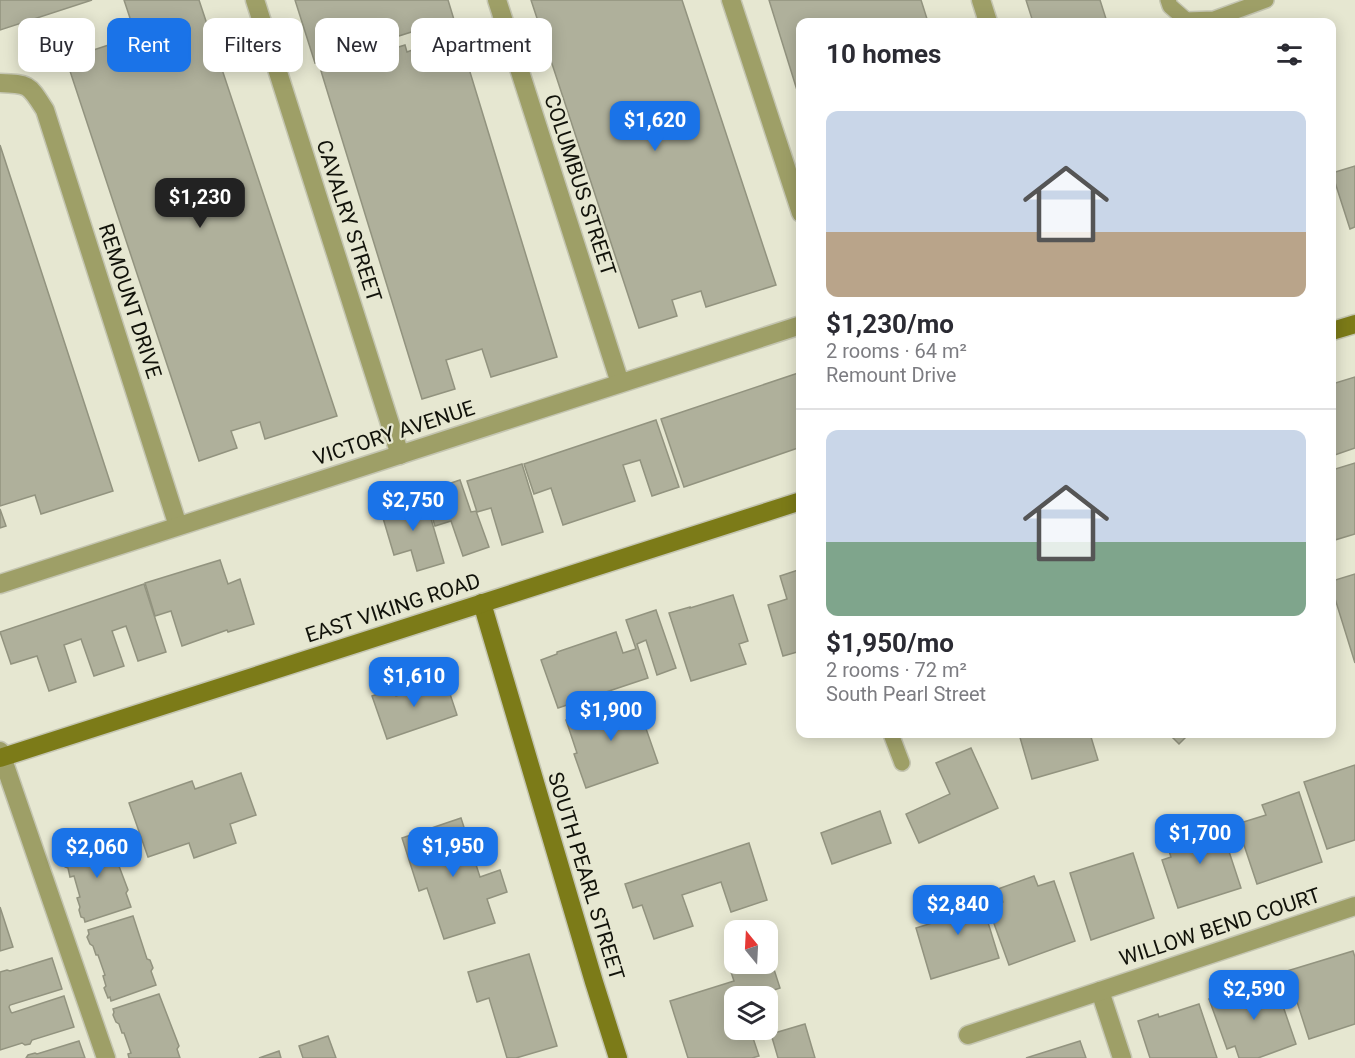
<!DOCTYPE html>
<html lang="en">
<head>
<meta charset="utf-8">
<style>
  :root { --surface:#fff; --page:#f2f2f3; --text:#2b2b33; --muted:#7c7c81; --line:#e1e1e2; --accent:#1a73e8 }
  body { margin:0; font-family:Roboto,sans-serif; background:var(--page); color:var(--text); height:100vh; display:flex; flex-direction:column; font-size:22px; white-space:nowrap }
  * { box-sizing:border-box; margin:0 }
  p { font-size:20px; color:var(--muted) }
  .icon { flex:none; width:33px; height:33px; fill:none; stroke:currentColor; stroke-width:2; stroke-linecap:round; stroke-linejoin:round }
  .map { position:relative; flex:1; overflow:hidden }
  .drawer { position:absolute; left:796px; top:18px; width:540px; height:720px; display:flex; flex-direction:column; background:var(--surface); border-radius:12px; box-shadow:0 3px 15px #0003 }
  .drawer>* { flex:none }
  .guide { position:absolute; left:18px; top:18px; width:570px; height:54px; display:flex; gap:12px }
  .needle { width:39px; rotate:342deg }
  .tools { position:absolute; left:724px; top:920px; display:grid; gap:12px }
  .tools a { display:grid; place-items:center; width:54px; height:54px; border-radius:12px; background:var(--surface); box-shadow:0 3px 15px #0003; font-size:30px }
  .price { position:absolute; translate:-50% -51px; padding:0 14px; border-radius:12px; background:var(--accent); color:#fff; font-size:20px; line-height:39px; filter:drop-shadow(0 2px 3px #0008) }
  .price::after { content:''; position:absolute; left:50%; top:36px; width:18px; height:14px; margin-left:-9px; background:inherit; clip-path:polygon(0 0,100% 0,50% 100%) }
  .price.on { background:#222; color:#fff }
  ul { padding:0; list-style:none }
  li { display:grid; align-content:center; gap:12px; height:318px; padding:0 30px }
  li+li { border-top:2px solid var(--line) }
  li span { display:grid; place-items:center; height:186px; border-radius:12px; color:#555 }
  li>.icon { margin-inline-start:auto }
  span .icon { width:108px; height:108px; fill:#fffc; stroke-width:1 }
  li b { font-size:26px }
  h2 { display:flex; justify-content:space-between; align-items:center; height:72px; padding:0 30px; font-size:26px }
  .tag { padding:0 21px; border-radius:12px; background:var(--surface); box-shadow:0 3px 15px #0003; font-size:21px; line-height:54px }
  .tag.on { background:var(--accent); color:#fff }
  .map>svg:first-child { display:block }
</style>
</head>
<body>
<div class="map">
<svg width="1355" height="1058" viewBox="0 0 1355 1058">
  <rect width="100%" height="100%" fill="#e6e7d1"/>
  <g fill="#afb09b" stroke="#92937f" stroke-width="1.5">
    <polygon points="0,0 92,0 0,30"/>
    <polygon points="124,0 199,0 337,416 265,439 260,422 231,431 237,448 199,461 66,59 136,36"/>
    <polygon points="295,0 448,0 557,357 491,377 482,349 446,360 455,389 422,399 321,71 405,45 407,52 426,45 421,29 383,41 378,25 341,36 346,54 315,63"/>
    <polygon points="531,0 682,0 776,285 706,307 701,291 672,300 677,316 639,328"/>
    <polygon points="769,0 921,0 928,22 801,22 801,103"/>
    <polygon points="1026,0 1100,0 1107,22 1033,22"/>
    <polygon points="0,145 113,491 41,514 35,495 0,506"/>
    <polygon points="1355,166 1355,227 1350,229 1332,173"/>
    <polygon points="801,372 801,407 799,407 801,412 801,447 684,487 661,419"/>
    <polygon points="1355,377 1355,448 1332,456 1332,384"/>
    <polygon points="656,420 679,487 652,496 640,460 623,465 635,501 563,525 551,488 534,494 524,464"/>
    <polygon points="1355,463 1355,534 1335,540 1332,531 1332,470"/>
    <polygon points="522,464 543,532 502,545 491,508 477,512 467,481"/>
    <polygon points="460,480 471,512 476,511 489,547 463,556 451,521 435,526 424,492"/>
    <polygon points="424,495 444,563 417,571 411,550 394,555 380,508"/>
    <polygon points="0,509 6,526 0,528"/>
    <polygon points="220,560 228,584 240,579 254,624 228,632 227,630 182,646 171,611 155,616 145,583"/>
    <polygon points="801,569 801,651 783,656 768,605 787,599 780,576"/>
    <polygon points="1355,574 1355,663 1332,589 1332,581"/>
    <polygon points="144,584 166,652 138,661 126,626 112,631 124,666 94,676 81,639 64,645 76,682 49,691 37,656 11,664 0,632"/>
    <polygon points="733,595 748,641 739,644 746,664 691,681 669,613 690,607 690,608"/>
    <polygon points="656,610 676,668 657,675 646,640 637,644 648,678 558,708 541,660 557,654 557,652 616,632 623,653 636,649 626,620"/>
    <polygon points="445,679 457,715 387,739 372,696 393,689 396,696"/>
    <polygon points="635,697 658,763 586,788 574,754 577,753 566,720"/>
    <polygon points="1019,734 1102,734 1091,737 1098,760 1032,779"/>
    <polygon points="1169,734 1189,734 1179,744"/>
    <polygon points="971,748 998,808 919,843 906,814 950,794 936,763"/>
    <polygon points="1355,765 1355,840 1327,849 1304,782"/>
    <polygon points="241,773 256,815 230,824 236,843 194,858 189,843 148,857 129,803 192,781 195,789"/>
    <polygon points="1299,792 1322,862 1257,884 1237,824 1266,815 1262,805"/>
    <polygon points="880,811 891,843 832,864 821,833"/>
    <polygon points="461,818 480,877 500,870 507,892 487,899 495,923 444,939 427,888 419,891 402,838"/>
    <polygon points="1219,821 1241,888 1178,908 1162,860 1171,857 1165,839"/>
    <polygon points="108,837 128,890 126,893 131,907 85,922 84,918 81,917 79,910 80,907 77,898 80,897 74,876 70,877 68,868 65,867 62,858 64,855 63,852"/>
    <polygon points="749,843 767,900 731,912 721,882 682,895 693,926 654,939 642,905 633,908 625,884"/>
    <polygon points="1133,853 1154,918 1091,940 1070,873"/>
    <polygon points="1034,876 1038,886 1054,881 1075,941 1009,965 988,907 1003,902 998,889"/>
    <polygon points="977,887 999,958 931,979 916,928 945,919 938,898"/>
    <polygon points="0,907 13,947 0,951"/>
    <polygon points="133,916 147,959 150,960 153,968 151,971 156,985 111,1001 110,997 108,998 104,988 106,986 103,976 105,975 98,955 96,955 93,946 90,944 87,937 89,934 88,930"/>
    <polygon points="1353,951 1355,957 1355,1024 1309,1039 1287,971"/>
    <polygon points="529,954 557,1046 516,1058 507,1058 489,998 477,1002 468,972"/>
    <polygon points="768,957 770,957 780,988 756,996 735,996 735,1029 750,1029 759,1056 752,1058 688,1058 670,1001 734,981 730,969 750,963 768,963"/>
    <polygon points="52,958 62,989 10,1005 9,1007 11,1012 12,1013 64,996 74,1027 32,1040 30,1044 25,1045 22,1043 0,1050 0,972 7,970 10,971"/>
    <polygon points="1273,977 1296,1044 1258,1058 1239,1058 1235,1046 1227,1049 1209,999 1238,989 1242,1001 1254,997 1250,985"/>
    <polygon points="159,994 179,1046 177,1049 180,1058 129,1058 128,1054 131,1053 124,1033 122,1033 119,1024 116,1022 113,1015 114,1012 113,1009"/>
    <polygon points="1199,1004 1217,1058 1150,1058 1138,1021 1158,1014 1159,1017"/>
    <polygon points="805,1024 815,1058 778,1058 771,1034"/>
    <polygon points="328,1036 336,1058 303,1058 299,1046"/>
    <polygon points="79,1041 85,1058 26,1058 28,1055 35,1053 37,1054"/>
    <polygon points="1080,1041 1086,1058 1026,1058"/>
    <polygon points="279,1051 281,1058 259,1058"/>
  </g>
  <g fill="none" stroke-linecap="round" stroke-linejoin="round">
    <defs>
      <g id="lane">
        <polyline points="1168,0 1170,6 1186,20 1214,19 1266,0"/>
        <polyline points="891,734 902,763"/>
      </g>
      <g id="street">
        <polyline points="255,0 400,455"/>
        <polyline points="497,0 620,383"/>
        <polyline points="731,0 801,213"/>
        <polyline points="981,0 988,22"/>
        <path d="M0 83C30 84 29 85 45 110L178 526"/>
        <polyline points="0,584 801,325"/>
        <polyline points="0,751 106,1058"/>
        <polyline points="1100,991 1122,1058"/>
        <polyline points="968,1035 1355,906"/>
      </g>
      <g id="secondary">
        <polyline points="1332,331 1355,324"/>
        <polyline points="482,603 594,982 618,1058"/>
        <polyline points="0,758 801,501"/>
      </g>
    </defs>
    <use href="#lane" stroke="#c4c5b1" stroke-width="18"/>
    <use href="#street" stroke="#c4c5b1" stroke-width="21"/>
    <use href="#secondary" stroke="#c4c5b1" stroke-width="21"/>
    <use href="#lane" stroke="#9e9f67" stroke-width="15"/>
    <use href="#street" stroke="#9e9f67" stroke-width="18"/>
    <use href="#secondary" stroke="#7c7b18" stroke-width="18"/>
  </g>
  <g text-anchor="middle" stroke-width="4.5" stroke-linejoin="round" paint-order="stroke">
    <g font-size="21" fill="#11120a" stroke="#e6e7d1">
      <text transform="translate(580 185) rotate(72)" y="7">COLUMBUS STREET</text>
      <text transform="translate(349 221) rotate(72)" y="7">CAVALRY STREET</text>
      <text transform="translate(130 301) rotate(72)" y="7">REMOUNT DRIVE</text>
      <text transform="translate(394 433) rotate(-18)" y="7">VICTORY AVENUE</text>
      <text transform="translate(393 608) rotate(-18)" y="7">EAST VIKING ROAD</text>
      <text transform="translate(586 876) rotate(73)" y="7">SOUTH PEARL STREET</text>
      <text transform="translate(1220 927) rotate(-18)" y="7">WILLOW BEND COURT</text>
    </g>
  </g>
</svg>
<div class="tools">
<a><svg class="needle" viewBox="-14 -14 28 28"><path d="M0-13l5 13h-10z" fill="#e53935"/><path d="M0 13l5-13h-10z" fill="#7c7c81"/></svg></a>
<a><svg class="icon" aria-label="layers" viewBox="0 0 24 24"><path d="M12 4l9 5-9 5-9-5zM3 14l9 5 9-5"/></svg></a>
</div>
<b class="price" style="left:655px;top:152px">$1,620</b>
<b class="price on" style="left:200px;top:229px">$1,230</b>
<b class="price" style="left:413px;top:532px">$2,750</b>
<b class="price" style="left:414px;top:708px">$1,610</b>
<b class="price" style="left:611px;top:742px">$1,900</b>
<b class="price" style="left:1200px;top:865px">$1,700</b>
<b class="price" style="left:453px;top:878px">$1,950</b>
<b class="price" style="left:97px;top:879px">$2,060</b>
<b class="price" style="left:958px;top:936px">$2,840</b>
<b class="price" style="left:1254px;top:1021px">$2,590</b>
<div class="guide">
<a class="tag">Buy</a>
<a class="tag on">Rent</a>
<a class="tag">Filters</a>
<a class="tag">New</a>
<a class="tag">Apartment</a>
</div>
<section class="drawer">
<h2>10 homes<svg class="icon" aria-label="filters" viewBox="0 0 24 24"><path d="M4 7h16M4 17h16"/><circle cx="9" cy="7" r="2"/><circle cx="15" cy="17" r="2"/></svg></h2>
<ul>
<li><span style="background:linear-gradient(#c9d6e8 65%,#b9a48a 0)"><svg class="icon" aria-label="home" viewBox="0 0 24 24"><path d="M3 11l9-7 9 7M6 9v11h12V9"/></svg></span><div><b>$1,230/mo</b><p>2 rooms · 64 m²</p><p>Remount Drive</p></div></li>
<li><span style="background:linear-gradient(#c9d6e8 60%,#7fa58c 0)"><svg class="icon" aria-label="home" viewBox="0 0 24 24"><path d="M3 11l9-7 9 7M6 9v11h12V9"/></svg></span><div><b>$1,950/mo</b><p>2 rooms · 72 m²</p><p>South Pearl Street</p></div></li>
</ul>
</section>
</div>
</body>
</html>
